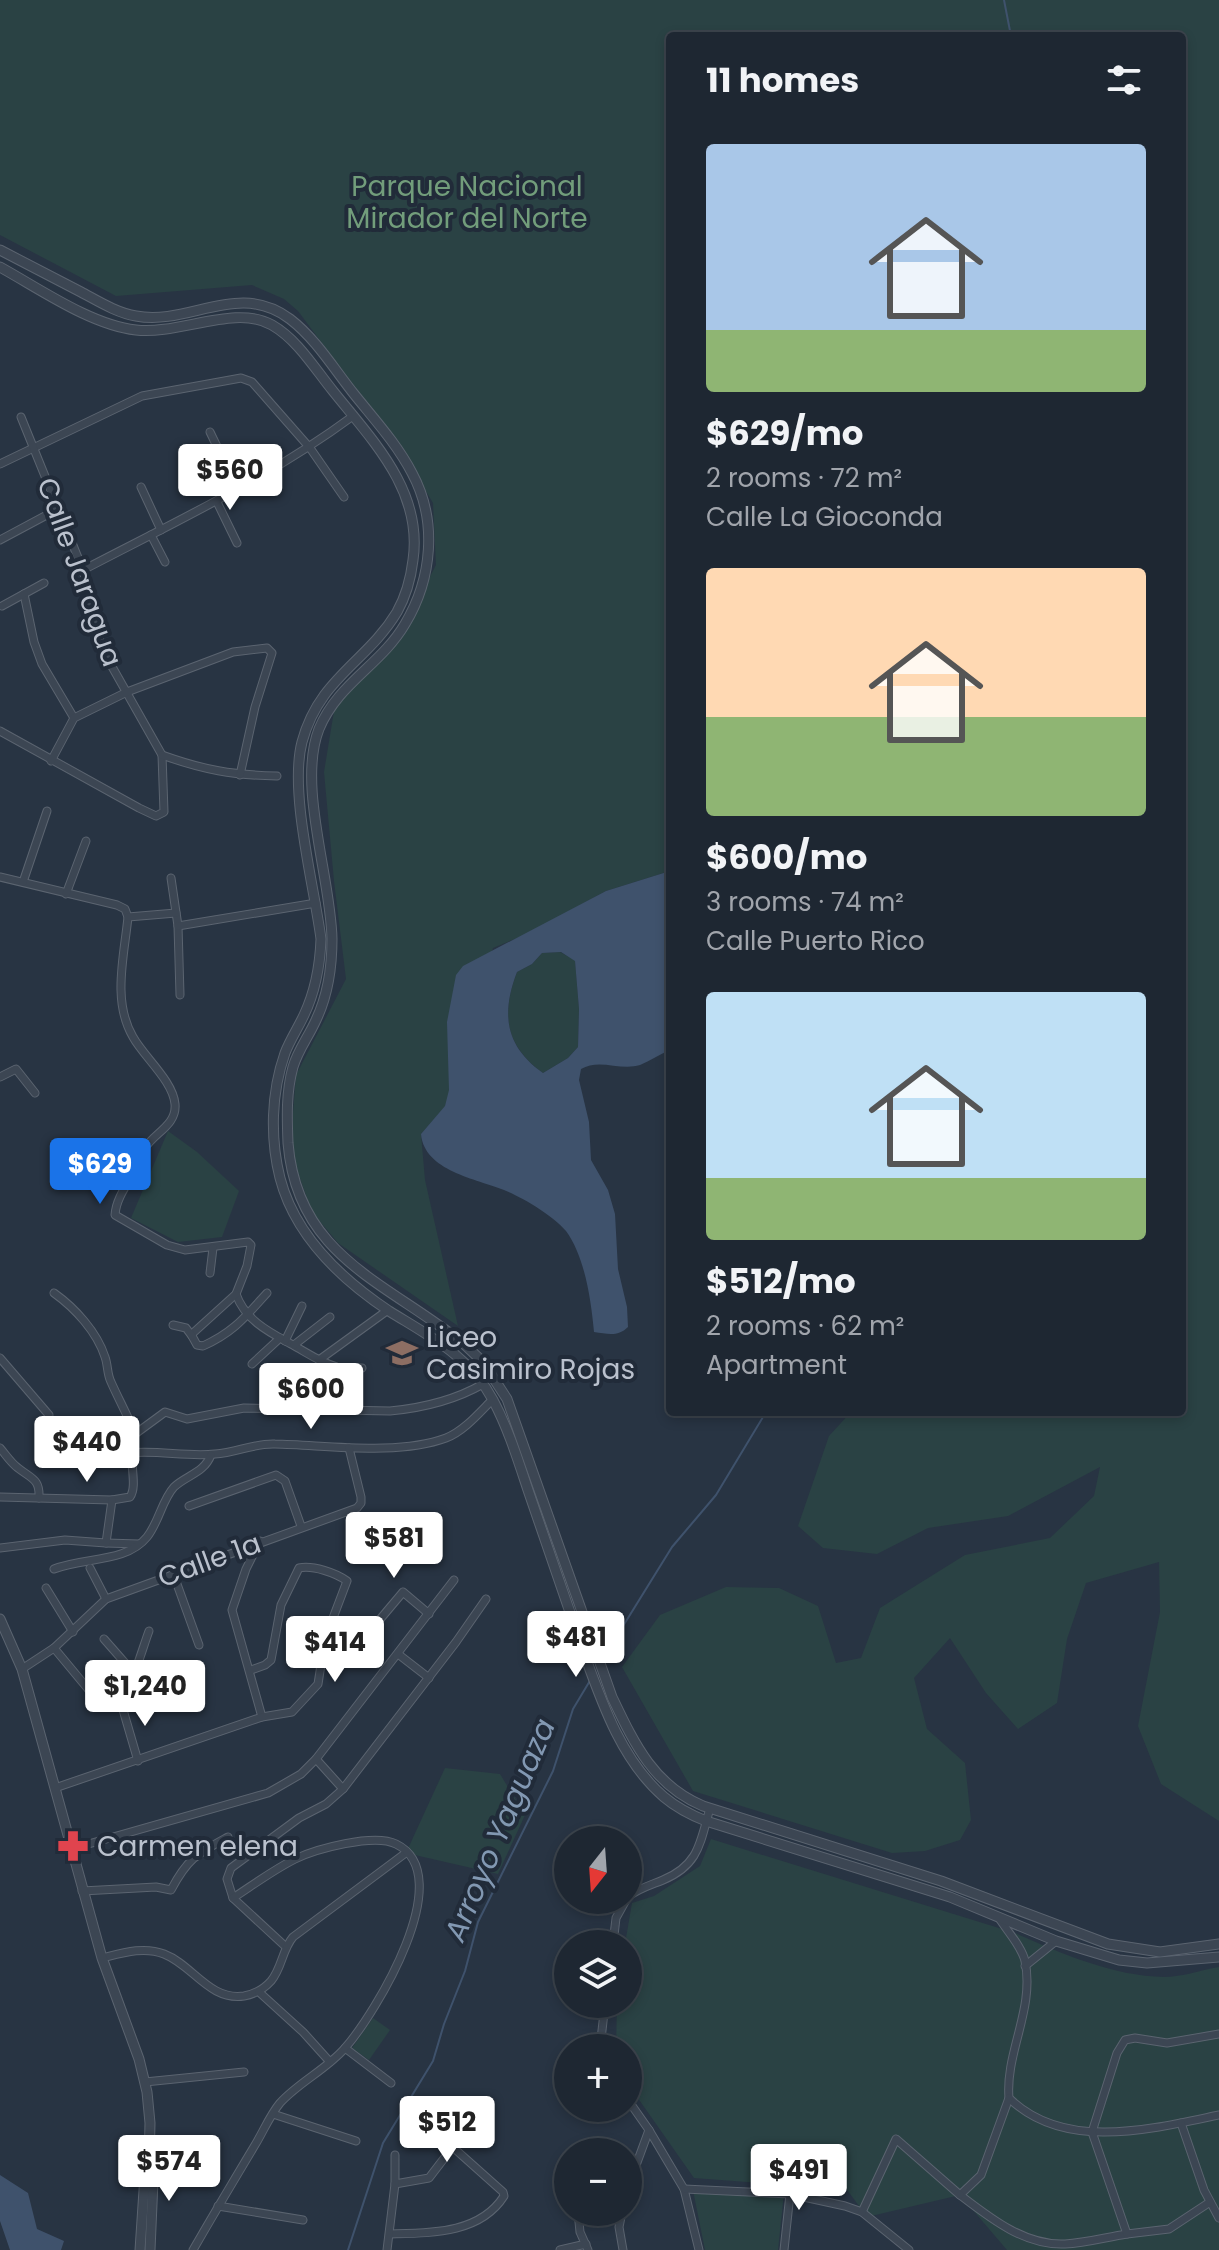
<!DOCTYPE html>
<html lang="en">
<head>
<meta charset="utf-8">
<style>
  :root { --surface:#1e2732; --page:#262f3a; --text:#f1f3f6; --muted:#a1a5ac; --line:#3c444d; --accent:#1a73e8 }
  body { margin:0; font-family:Poppins,sans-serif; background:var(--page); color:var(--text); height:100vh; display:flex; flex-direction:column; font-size:30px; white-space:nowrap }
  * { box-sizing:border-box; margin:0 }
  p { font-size:26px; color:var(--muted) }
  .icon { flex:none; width:44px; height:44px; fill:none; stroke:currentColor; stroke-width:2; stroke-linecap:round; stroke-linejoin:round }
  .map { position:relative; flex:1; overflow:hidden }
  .drawer { position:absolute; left:666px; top:32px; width:520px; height:1384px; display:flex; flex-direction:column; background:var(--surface); border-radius:8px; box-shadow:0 4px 12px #0003,0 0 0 2px var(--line) }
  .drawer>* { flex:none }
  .needle { width:52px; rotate:197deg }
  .buttons { position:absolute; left:554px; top:1826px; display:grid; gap:16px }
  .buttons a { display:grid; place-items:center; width:88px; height:88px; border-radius:50%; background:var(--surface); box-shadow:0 4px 12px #0003,0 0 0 2px var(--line); font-size:40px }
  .price { position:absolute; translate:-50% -68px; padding:0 18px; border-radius:8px; background:#fff; color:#222; font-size:26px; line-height:52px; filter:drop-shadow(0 2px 4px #0008) }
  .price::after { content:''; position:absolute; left:50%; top:48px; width:24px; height:18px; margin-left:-12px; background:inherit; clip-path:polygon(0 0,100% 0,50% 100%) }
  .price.on { background:var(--accent); color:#fff }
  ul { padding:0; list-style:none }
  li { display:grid; align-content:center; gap:16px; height:424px; padding:0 40px }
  li span { display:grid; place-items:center; height:248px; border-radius:8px; color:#555 }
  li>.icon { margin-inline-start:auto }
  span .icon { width:144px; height:144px; fill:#fffc; stroke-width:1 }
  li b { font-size:34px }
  h2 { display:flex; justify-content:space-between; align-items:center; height:96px; padding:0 40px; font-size:34px }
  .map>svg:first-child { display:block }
</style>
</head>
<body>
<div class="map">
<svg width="1219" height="2250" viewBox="0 0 1219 2250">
  <rect width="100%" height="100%" fill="#283443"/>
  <g fill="#2a4244">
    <polygon points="0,0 1219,0 1219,1821 1161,1784 1138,1726 1160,1612 1159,1562 1086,1583 1067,1639 1057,1703 1018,1729 986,1693 950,1638 914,1678 927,1729 965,1763 971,1820 960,1840 925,1851 892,1853 693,1791 622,1667 660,1615 726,1587 779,1588 818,1606 836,1663 861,1658 880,1608 965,1555 1050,1538 1094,1496 1100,1467 1008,1516 928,1528 877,1554 823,1548 798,1526 829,1436 851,1412 1182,1412 1182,36 670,36 670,871 606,891 527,934 493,948 445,1107 421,1134 425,1180 458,1326 338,1243 312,1212 293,1159 293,1113 296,1075 346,979 334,881 324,772 335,705 402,631 436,565 433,503 398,445 298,311 284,299 252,285 116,296 0,235"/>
    <path d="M560 952 575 960 579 1009 578 1047 568 1058 543 1073C505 1045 501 1015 517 972L532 964 542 953Z"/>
    <polygon points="168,1131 197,1152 239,1191 222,1237 178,1242 131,1218"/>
    <polygon points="445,1768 500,1774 525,1815 498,1874 406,1853"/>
    <path d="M711 1839 1015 1933C1060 1953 1113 1976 1164 1977 1182 1977 1201 1970 1219 1967V2250H1007L960 2195 867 2217 826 2161 810 2158 800 2186 694 2178 628 2084V2048H616L617 2004H628V1944H625L632 1903 654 1896 700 1866Z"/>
    <polygon points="373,2018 390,2030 369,2060 352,2048"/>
    <polygon points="693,2190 784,2193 778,2250 705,2250"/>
  </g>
  <g fill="#3f526c" fill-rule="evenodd">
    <path d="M670 871V1050C660 1054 650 1061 640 1065 620 1071 599 1058 581 1069L579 1080 589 1122 591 1160 608 1190 615 1214 618 1269 627 1307 628 1327C618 1337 608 1334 594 1332 591 1300 585 1257 566 1231 554 1216 522 1197 504 1190 477 1179 424 1171 421 1134L445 1106 449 1090 447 1022 456 975 463 966 606 891ZM561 952 575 961 579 1009 578 1047 568 1058 543 1073C505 1046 501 1014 517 972L532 964 542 953Z"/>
    <polygon points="0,2175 28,2193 37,2229 64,2241 61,2250 10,2250 0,2221"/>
  </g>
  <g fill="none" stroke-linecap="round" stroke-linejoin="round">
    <g stroke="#3f526c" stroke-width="2">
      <polyline points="1004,0 1011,36"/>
      <polyline points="602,1660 672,1547 716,1495 766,1412"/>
      <polyline points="348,2250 383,2143 433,2061 444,2024 465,1971 478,1922 553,1771 573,1709 591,1679"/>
    </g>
    <defs>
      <g id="minor">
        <polyline points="210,432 238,490"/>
        <polyline points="0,464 142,396 241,378 252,382 310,448 344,497"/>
        <polyline points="141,487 161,530"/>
        <polyline points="217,502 237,543"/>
        <polyline points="151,535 165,562"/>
        <polyline points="0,540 58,509"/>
        <path d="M83 570C175 522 269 478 353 416"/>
        <polyline points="24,594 34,642 42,664 74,718"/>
        <polyline points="2,606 44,583"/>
        <polyline points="0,731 139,808 156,816 164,812 162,755 102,649 83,570 21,417"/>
        <path d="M162 755C204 770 232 775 277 776"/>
        <polyline points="51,761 74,718 127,692 233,652 267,648 272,653 255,707 240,775"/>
        <path d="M0 877 117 905 125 909 128 917C124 957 112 1001 133 1037 144 1057 173 1081 175 1104 177 1125 154 1133 145 1148 141 1153 140 1160 138 1165 130 1181 116 1197 115 1215L167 1245 185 1250 248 1242 251 1245 247 1266 236 1294C245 1320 269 1332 291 1344 306 1352 319 1362 337 1367 345 1369 354 1368 362 1368"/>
        <polyline points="171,878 178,926 180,995"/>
        <polyline points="23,882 47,811"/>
        <polyline points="66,894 86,841"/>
        <polyline points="128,917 176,913"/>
        <polyline points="178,926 316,903"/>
        <polyline points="0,1077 16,1069 35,1093"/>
        <polyline points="210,1273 213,1248"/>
        <path d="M54 1293C75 1308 97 1332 105 1357 108 1365 107 1374 111 1382 119 1400 128 1416 135 1434"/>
        <path d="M236 1294 193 1333 192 1336 197 1345 203 1346C234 1332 245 1317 267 1293"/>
        <polyline points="173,1325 186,1328 192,1336"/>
        <polyline points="285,1341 302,1306"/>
        <polyline points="294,1345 330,1317"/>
        <polyline points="0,1358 49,1415"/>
        <polyline points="319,1360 388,1310"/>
        <polyline points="252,1364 280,1338"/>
        <path d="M135 1434 165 1412 187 1419 244 1408 390 1411C422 1408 455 1400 483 1384"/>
        <path d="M0 1448C6 1455 11 1463 18 1468 32 1479 40 1479 39 1498"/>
        <path d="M129 1453C158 1450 187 1457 215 1454 236 1453 254 1443 275 1444 327 1445 397 1456 446 1438 464 1431 479 1413 493 1399"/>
        <path d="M0 1497 112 1500 130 1497C139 1484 126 1456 135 1434"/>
        <polyline points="189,1506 276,1475 285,1481 301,1526"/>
        <polyline points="260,1541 246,1569 232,1610 262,1717"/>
        <polyline points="106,1543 139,1544"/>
        <polyline points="0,1548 65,1540 106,1543 112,1500"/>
        <polyline points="90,1568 106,1599"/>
        <path d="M54 1569C84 1557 126 1563 147 1537 159 1522 162 1500 174 1487 187 1475 204 1473 211 1455"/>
        <polyline points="173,1573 199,1645"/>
        <polyline points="46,1588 73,1632"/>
        <polyline points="371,1630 403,1592 429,1614"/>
        <polyline points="104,1639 133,1672"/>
        <polyline points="54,1648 98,1701 113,1706 121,1703"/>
        <polyline points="398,1654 429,1678"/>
        <polyline points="22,1669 54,1648 106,1599 357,1508 361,1503 361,1497 349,1448"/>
        <polyline points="316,1759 343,1789"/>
        <path d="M138 1761 121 1703C128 1697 144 1644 149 1631"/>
        <path d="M55 1788 262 1717 292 1712 318 1684 325 1639 347 1581C336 1573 313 1565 299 1568L281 1605 271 1660 265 1665 251 1670"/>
        <polyline points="71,1849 268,1793 301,1774 316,1759 454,1580"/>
        <path d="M82 1891 156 1887 171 1890C188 1858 197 1854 228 1837"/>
        <path d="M628 1897C637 1889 651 1885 663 1880 699 1865 700 1843 710 1808"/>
        <path d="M999 1918C1007 1931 1022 1947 1025 1961 1035 2009 1005 2053 1009 2098 1064 2152 1152 2129 1219 2115"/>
        <polyline points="613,1944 616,1918 626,1900"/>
        <polyline points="286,1947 233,1898 227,1879 231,1868 299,1818 326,1804 343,1789 456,1642 486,1599"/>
        <path d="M102 1958C122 1953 144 1946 164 1954 193 1965 209 2001 244 1996 255 1994 263 1990 271 1981 282 1968 282 1950 293 1937L407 1852"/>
        <polyline points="1025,1966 1056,1941"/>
        <polyline points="259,1992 303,2032 330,2062"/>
        <polyline points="345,2048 391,2083"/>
        <polyline points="600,2048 605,2004"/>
        <polyline points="145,2082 244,2072"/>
        <path d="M1009 2098 981 2175 960 2195C990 2218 1025 2246 1065 2244 1086 2243 1107 2237 1127 2234"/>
        <polyline points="628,2100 649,2130 684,2189 699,2250"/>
        <polyline points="273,2114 356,2141"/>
        <polyline points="1181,2123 1204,2190 1219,2218"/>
        <polyline points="395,2184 429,2178 452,2148"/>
        <polyline points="628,2187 649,2130"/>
        <polyline points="684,2189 790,2194 845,2206 862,2212 909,2250"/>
        <polyline points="1210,2202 1169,2229 1127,2234 1092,2132 1117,2053 1125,2040 1135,2038 1167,2043 1219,2034"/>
        <polyline points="218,2206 303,2220"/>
        <polyline points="578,2212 580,2232 588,2250"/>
        <polyline points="622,2212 619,2227 623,2250"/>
        <polyline points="862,2212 896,2139 960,2195"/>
        <path d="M390 2234C430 2233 480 2234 504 2196L503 2192 419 2117"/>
        <path d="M193 2250C213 2215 234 2180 255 2145 263 2132 270 2115 280 2103 299 2082 327 2069 345 2048 375 2014 460 1875 396 1844 374 1833 316 1849 295 1859 273 1870 253 1885 233 1898"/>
        <polyline points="387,2250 395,2184 395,2155"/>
        <polyline points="560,2250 586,2244"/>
        <polyline points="784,2250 790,2194"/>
      </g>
      <g id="tertiary">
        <path d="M0 250C27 264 54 278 81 292 98 301 117 313 136 316 190 326 238 280 290 319 316 339 334 369 354 394 374 419 397 444 412 473 438 521 432 579 405 624 381 665 338 683 319 729 297 785 331 878 332 939 332 967 328 995 316 1020 309 1036 298 1050 293 1067 286 1092 287 1118 288 1143 297 1257 387 1282 464 1344L483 1362 507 1399 612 1697C634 1743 653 1785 703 1806L941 1881 1108 1944 1160 1952 1219 1944"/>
        <path d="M0 267C40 289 91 325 136 330 179 335 236 304 272 325 298 340 315 369 333 391 373 441 423 491 413 560 411 577 406 596 397 612 367 662 319 678 302 742 289 792 314 885 321 939 320 965 315 992 304 1015 298 1028 290 1040 285 1053 271 1093 270 1138 280 1178 295 1236 341 1279 389 1311 429 1336 470 1356 493 1400 508 1428 518 1460 528 1490 547 1545 566 1601 585 1656 603 1706 623 1762 664 1797 677 1808 691 1815 706 1821L950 1897 1056 1941 1119 1960 1147 1963 1219 1957"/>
        <polyline points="0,1619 22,1669 102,1958 139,2059 147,2092 150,2123 149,2164 153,2181 150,2250"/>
        <polyline points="140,2250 145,2175 149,2164"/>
      </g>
    </defs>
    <use href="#minor" stroke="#5b6470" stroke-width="9"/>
    <use href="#tertiary" stroke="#5b6470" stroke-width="11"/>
    <use href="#minor" stroke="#3c4653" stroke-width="7"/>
    <use href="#tertiary" stroke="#3c4653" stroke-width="9"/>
  </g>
  <defs>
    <symbol id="school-bare" viewBox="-9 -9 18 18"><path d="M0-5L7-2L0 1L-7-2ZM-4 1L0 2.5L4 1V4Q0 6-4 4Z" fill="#8d6e63" stroke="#212b39" stroke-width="2.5" paint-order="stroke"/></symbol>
    <symbol id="pharmacy-bare" viewBox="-9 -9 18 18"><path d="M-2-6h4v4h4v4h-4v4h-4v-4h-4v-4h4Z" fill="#e0444e" stroke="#212b39" stroke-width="2.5" paint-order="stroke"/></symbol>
  </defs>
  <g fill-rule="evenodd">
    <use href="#school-bare" x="380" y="1331" width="44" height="44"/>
    <use href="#pharmacy-bare" x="51" y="1824" width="44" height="44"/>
  </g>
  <g text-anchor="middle" stroke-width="8" stroke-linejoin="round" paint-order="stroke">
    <g font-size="28" fill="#729d7b" stroke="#212b39">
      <text x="467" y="196">Parque Nacional<tspan x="467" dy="32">Mirador del Norte</tspan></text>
    </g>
    <g font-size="28" fill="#bac1cd" stroke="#212b39">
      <text transform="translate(80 572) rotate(70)" y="10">Calle Jaragua</text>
      <text transform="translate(209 1560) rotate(-20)" y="10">Calle 1a</text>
    </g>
    <g font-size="28" fill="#bac1cd" stroke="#212b39" text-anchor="start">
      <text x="426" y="1347">Liceo<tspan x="426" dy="32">Casimiro Rojas</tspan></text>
      <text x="97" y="1856">Carmen elena</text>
    </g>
    <g font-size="30" font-style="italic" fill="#8298b2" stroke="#212b39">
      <text transform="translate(500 1830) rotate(-67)" y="10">Arroyo Yaguaza</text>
    </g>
  </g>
</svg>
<div class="buttons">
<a><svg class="needle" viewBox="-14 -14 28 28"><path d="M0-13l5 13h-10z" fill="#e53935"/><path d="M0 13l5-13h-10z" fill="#a1a5ac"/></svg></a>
<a><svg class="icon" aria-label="layers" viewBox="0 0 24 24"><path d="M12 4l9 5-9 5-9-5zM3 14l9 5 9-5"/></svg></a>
<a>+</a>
<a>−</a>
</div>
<b class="price" style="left:230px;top:512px">$560</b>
<b class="price on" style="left:100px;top:1206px">$629</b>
<b class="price" style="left:311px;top:1431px">$600</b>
<b class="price" style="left:87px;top:1484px">$440</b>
<b class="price" style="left:394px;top:1580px">$581</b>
<b class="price" style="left:576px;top:1679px">$481</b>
<b class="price" style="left:335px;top:1684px">$414</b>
<b class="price" style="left:145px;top:1728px">$1,240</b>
<b class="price" style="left:447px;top:2164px">$512</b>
<b class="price" style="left:169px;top:2203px">$574</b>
<b class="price" style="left:799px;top:2212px">$491</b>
<section class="drawer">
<h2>11 homes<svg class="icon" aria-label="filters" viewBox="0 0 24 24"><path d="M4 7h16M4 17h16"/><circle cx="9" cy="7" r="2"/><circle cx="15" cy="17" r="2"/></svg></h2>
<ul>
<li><span style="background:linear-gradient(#a9c7e8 75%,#8fb573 0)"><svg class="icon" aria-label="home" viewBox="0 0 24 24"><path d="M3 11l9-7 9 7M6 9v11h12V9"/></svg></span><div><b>$629/mo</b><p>2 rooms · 72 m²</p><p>Calle La Gioconda</p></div></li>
<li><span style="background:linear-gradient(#ffd9b3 60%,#8fb573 0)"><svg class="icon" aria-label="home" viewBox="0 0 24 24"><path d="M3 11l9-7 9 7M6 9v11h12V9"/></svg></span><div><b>$600/mo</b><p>3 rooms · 74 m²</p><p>Calle Puerto Rico</p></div></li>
<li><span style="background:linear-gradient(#bfe0f5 75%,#8fb573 0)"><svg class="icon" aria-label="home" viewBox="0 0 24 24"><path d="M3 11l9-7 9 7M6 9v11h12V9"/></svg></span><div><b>$512/mo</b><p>2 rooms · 62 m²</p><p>Apartment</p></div></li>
</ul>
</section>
</div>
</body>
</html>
